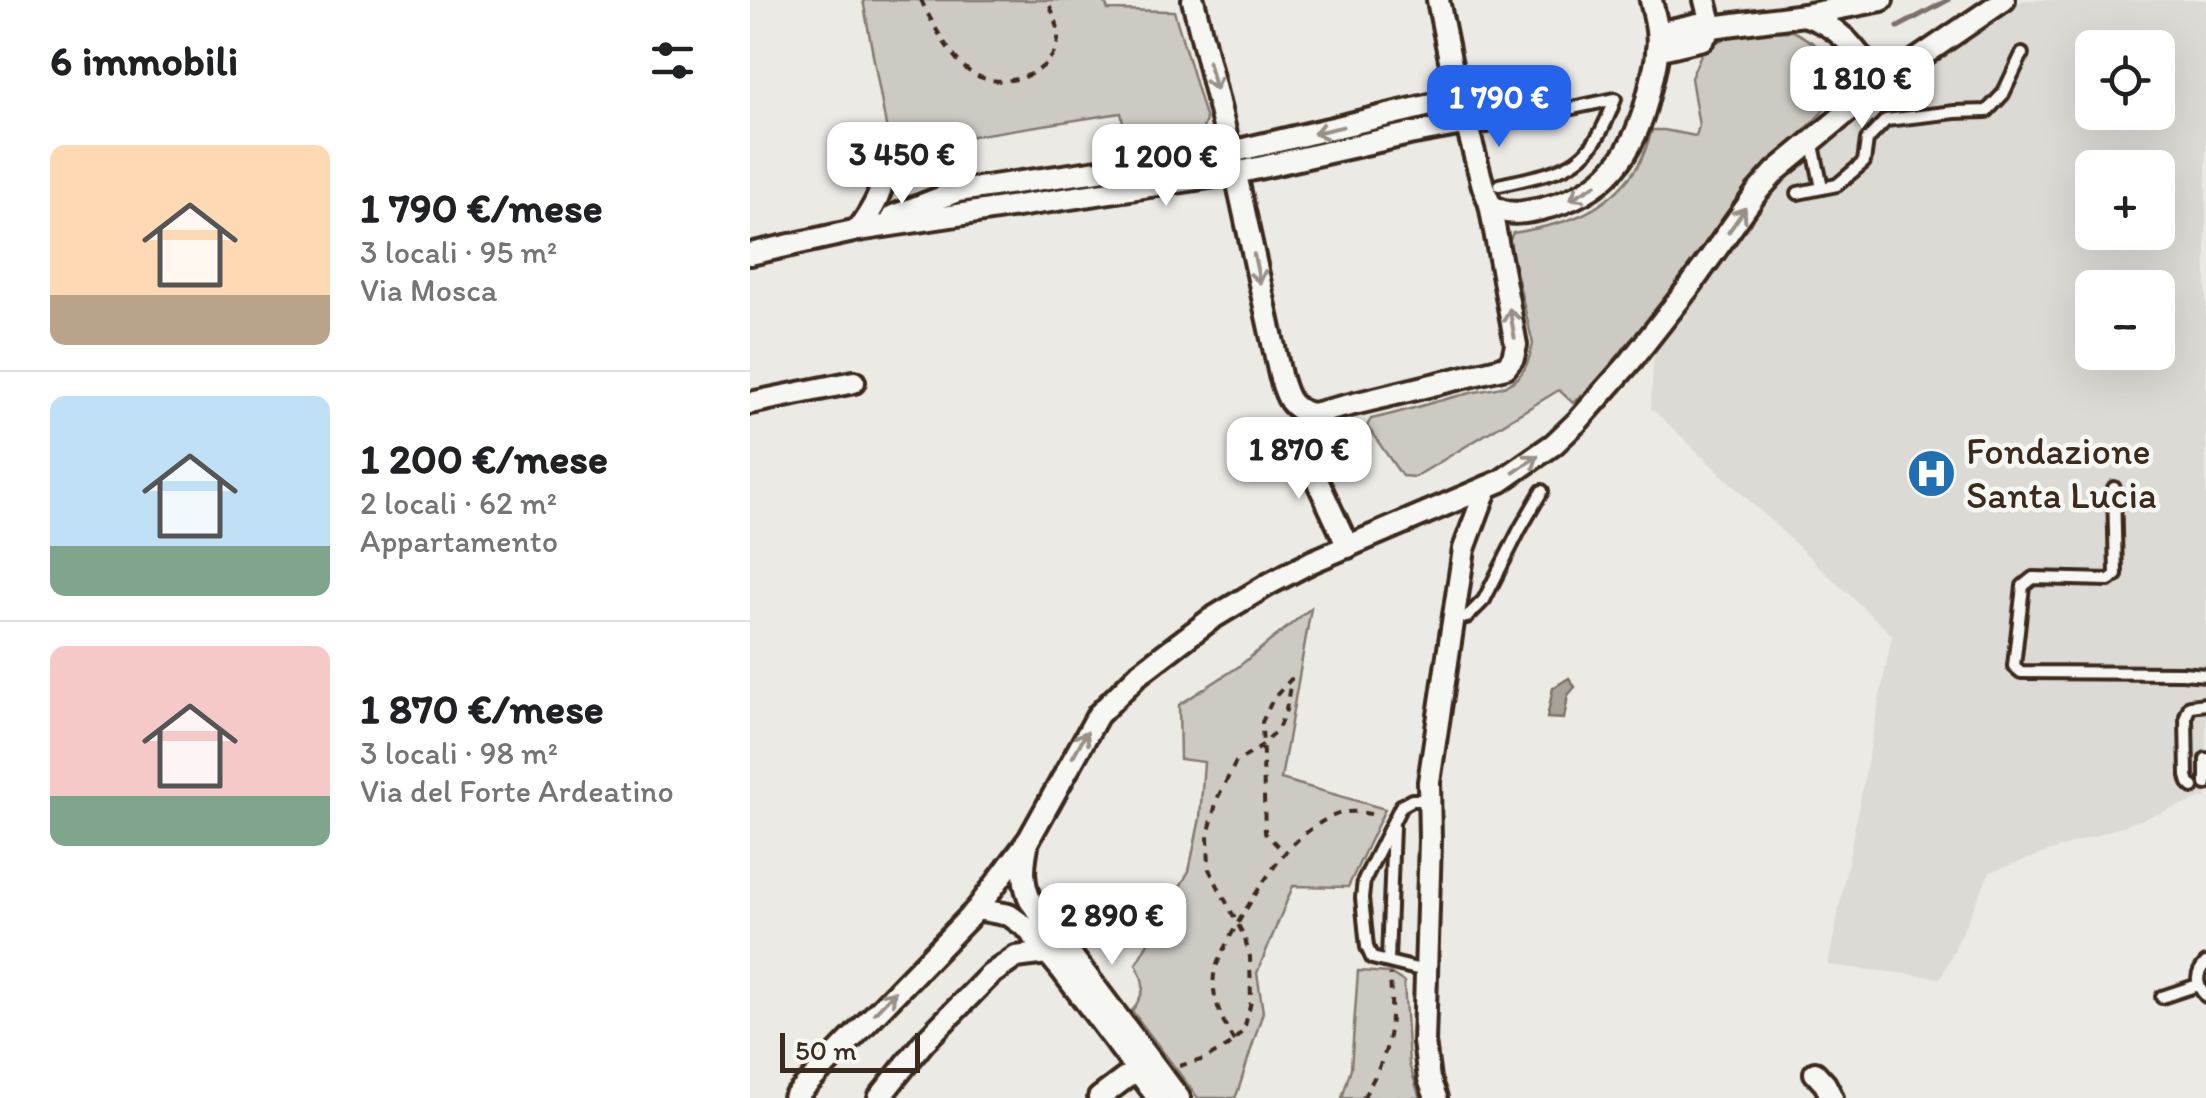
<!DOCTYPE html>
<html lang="it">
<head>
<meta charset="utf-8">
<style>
  :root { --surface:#fff; --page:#f6f6f6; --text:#202124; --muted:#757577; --line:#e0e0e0; --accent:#2563eb }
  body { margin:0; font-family:Itim,sans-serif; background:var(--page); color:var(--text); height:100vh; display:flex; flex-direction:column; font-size:38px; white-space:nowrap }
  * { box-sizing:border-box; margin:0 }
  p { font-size:32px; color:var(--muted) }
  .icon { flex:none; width:55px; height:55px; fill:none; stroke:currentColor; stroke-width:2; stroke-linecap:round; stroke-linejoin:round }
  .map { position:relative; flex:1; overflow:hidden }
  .details { display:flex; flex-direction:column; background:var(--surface); width:750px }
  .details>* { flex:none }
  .tools { position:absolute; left:1325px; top:30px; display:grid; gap:20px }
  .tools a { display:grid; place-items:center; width:100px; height:100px; border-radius:15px; background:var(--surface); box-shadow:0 10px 40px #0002; font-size:50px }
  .scale { position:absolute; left:30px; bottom:25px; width:140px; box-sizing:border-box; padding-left:10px; border:5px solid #3b2a1e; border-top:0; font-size:28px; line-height:35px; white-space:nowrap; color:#3b2a1e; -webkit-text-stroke:8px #f6f6f2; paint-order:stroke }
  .price { position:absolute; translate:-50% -85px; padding:0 22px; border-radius:20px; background:#fff; color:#222; font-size:32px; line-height:65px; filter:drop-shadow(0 2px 5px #0008) }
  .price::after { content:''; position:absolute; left:50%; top:60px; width:30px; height:22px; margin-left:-15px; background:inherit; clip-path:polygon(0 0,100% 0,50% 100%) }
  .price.selected { background:var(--accent); color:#fff }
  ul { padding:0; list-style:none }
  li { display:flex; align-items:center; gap:30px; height:250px; padding:0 50px }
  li+li { border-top:2px solid var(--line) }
  li span { display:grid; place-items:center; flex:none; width:280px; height:200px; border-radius:15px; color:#555 }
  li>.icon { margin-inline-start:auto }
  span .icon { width:120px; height:120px; fill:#fffc; stroke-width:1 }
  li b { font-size:42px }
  h2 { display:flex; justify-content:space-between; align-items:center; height:120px; padding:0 50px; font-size:42px }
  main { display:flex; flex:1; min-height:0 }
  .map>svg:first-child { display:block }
</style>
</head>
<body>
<main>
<section class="details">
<h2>6 immobili<svg class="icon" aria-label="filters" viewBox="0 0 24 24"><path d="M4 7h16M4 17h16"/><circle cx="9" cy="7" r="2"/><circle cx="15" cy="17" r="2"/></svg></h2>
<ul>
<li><span style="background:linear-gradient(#ffd9b3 75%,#b9a48a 0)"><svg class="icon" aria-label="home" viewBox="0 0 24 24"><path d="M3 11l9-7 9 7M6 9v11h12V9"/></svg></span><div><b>1 790 €/mese</b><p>3 locali · 95 m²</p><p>Via Mosca</p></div></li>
<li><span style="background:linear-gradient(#bfe0f5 75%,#7fa58c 0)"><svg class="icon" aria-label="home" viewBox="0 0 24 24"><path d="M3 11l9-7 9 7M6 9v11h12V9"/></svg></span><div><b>1 200 €/mese</b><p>2 locali · 62 m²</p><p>Appartamento</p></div></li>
<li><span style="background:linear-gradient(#f6c9c9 75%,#7fa58c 0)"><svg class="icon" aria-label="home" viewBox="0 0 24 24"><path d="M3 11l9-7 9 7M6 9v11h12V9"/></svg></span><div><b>1 870 €/mese</b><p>3 locali · 98 m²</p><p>Via del Forte Ardeatino</p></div></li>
</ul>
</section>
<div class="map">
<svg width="1456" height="1098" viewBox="0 0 1456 1098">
  <rect width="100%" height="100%" fill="#ebeae5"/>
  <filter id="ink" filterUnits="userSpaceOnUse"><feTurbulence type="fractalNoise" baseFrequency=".01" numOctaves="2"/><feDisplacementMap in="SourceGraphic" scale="20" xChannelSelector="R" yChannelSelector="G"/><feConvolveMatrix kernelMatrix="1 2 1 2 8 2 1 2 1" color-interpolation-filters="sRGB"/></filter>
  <g filter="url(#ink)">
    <path fill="#dcdad4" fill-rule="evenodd" d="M1273 0H1456V797L1240 872 1191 978 1078 965 1142 635 901 408 904 341 1015 195 1052 161 1129 99ZM1342 48H1408V112H1342ZM1342 168H1408V232H1342ZM1342 288H1408V352H1342Z"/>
    <g fill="#cdcac4" stroke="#847a71" stroke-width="2.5">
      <polygon points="113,0 354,0 358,10 424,11 456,120 451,134 438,142 379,151 371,113 178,143 184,180 147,186"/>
      <path d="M1043 31C1070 47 1088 54 1096 87L990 198 947 262 924 285 913 304 877 344 846 384 823 403 809 390 665 477 652 476 617 426 621 419C655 412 687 400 721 393 736 389 753 390 766 379 776 371 780 357 783 344L759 241 763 233C816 224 855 214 887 167 894 157 898 142 902 130H914L946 136 949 126 941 78 954 47 988 33Z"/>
      <path d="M561 608 531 779 635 809 598 887 543 886 507 973 513 1012 488 1091 485 1098H448L382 1011C395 992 397 986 386 964L439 871 450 818 454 762 430 759 429 705 488 667Z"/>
      <polygon points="608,971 640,973 654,982 659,1064 670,1098 592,1098 601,1068"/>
    </g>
    <polygon fill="#a8a198" stroke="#7c7167" stroke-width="2.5" points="819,678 825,687 818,695 814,719 797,718 803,688"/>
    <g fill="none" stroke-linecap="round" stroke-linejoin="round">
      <polyline stroke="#7c7167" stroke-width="5" points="1148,27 1198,0"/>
      <defs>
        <g id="lane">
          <path d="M718 130 865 99C840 169 817 170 749 185"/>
          <polyline points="1062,140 1072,188"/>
          <polyline points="1048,193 1087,185 1114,162 1117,140 1136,120 1205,112 1237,111 1253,94 1272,54"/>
          <polyline points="1364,488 1366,575 1359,580 1283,578 1273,586 1264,666 1271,672 1432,673 1456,675"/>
          <polyline points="705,618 717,617 734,600 770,529 792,491"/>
          <polyline points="1456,759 1456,784"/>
          <polyline points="1443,787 1439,783 1437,776 1436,716 1440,706 1456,704"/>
          <polyline points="638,960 643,826"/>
          <path d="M1456 963C1445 974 1446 985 1456 996"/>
          <polyline points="675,971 622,958 617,947 612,898 614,880 651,806 662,800 679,800"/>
          <polyline points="1412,997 1448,985"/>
        </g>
        <g id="street">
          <path d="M443 0 489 188 530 375C536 395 539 410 563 414L756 367 763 358 766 345 740 204 733 186 718 130 713 124 688 0"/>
          <polyline points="955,0 962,27"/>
          <path d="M1054 15C1094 28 1107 52 1131 84"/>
          <polyline points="908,33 948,24 962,27 1054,15 1132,0"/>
          <polyline points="907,50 953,39 962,27"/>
          <path d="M740 204C756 217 772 213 791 209 856 194 885 154 899 92 904 72 910 50 907 30 906 20 903 10 901 0"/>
          <polyline points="143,216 208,191 481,152 706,99"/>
          <path d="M108 230C123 209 135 190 135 163"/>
          <polyline points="0,254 108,230 486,173 659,134 713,124"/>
          <polyline points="0,403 104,382"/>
          <polyline points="546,435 598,547"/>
          <path d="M277 846C273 866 272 883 281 902L429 1098"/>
          <polyline points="227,909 259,915 277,928 311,969 408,1098"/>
          <polyline points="1065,1073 1075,1084 1082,1098"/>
          <polyline points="44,1098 227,909 279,839 348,715 390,673 461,619 519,584 561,562 751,481 804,444 828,421 880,362 940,286 1007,192 1026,171 1131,84 1254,0"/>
          <polyline points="129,1098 173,1043 240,975 266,957 297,953"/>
          <polyline points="349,1098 394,1064"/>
          <polyline points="686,1098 679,1079 674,1042 680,840 679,782 714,549 737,487"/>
        </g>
      </defs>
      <use href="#lane" stroke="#3b2a1e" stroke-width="18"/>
      <use href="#street" stroke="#3b2a1e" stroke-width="28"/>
      <g stroke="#3b2a1e" stroke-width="4" stroke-dasharray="8 8" stroke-linecap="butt">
        <path d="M171 0C181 21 197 51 214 67 243 96 313 77 308 30 307 20 301 9 297 0"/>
        <path d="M484 1041C473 1023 461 997 464 975 468 950 516 875 534 854 546 840 566 823 583 816 598 809 613 812 629 816"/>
        <polyline points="429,1066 455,1059 478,1046 494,1030 501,1002 500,957 494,936 459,869 458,836 467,799 486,762 507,750 528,729 536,710 541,679 523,699 512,722 515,833 535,853"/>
        <path d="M613 1098C642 1048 643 1031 640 974"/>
      </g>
      <use href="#lane" stroke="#f6f6f2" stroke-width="10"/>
      <use href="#street" stroke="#f6f6f2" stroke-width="20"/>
    </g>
    <defs><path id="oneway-shaft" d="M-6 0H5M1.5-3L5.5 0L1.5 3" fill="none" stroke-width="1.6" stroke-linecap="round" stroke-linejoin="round" transform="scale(2.5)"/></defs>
    <g stroke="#989088">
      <use href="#oneway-shaft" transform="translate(462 76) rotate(76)"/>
      <use href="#oneway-shaft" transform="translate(578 130) rotate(167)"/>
      <use href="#oneway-shaft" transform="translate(833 192) rotate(150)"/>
      <use href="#oneway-shaft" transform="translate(987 220) rotate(-55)"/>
      <use href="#oneway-shaft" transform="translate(507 269) rotate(78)"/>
      <use href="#oneway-shaft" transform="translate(762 323) rotate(-100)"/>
      <use href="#oneway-shaft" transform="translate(776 464) rotate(-35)"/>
      <use href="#oneway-shaft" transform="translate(330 744) rotate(-61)"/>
      <use href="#oneway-shaft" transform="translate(135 1002) rotate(-46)"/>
    </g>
  </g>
  <defs>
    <symbol id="hospital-disc" viewBox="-11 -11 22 22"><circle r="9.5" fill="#1f6fb2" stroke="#f6f6f2"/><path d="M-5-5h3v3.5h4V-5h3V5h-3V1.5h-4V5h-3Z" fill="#fff"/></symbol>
  </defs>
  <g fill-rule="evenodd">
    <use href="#hospital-disc" x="1154" y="446" width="55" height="55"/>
  </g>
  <g text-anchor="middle" stroke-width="9" stroke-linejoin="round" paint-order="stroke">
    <g font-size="38" fill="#3b2a1e" stroke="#f6f6f2" text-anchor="start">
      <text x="1216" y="464">Fondazione<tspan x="1216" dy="44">Santa Lucia</tspan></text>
    </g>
  </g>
</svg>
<div class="tools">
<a><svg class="icon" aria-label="locate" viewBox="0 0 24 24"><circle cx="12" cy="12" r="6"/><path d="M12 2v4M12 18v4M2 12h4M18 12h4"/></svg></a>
<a>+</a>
<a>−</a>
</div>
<div class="scale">50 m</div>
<b class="price" style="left:1112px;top:131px">1 810 €</b>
<b class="price selected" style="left:749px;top:150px">1 790 €</b>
<b class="price" style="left:152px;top:207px">3 450 €</b>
<b class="price" style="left:416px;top:209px">1 200 €</b>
<b class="price" style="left:549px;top:502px">1 870 €</b>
<b class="price" style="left:362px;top:968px">2 890 €</b>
</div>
</main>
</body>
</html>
